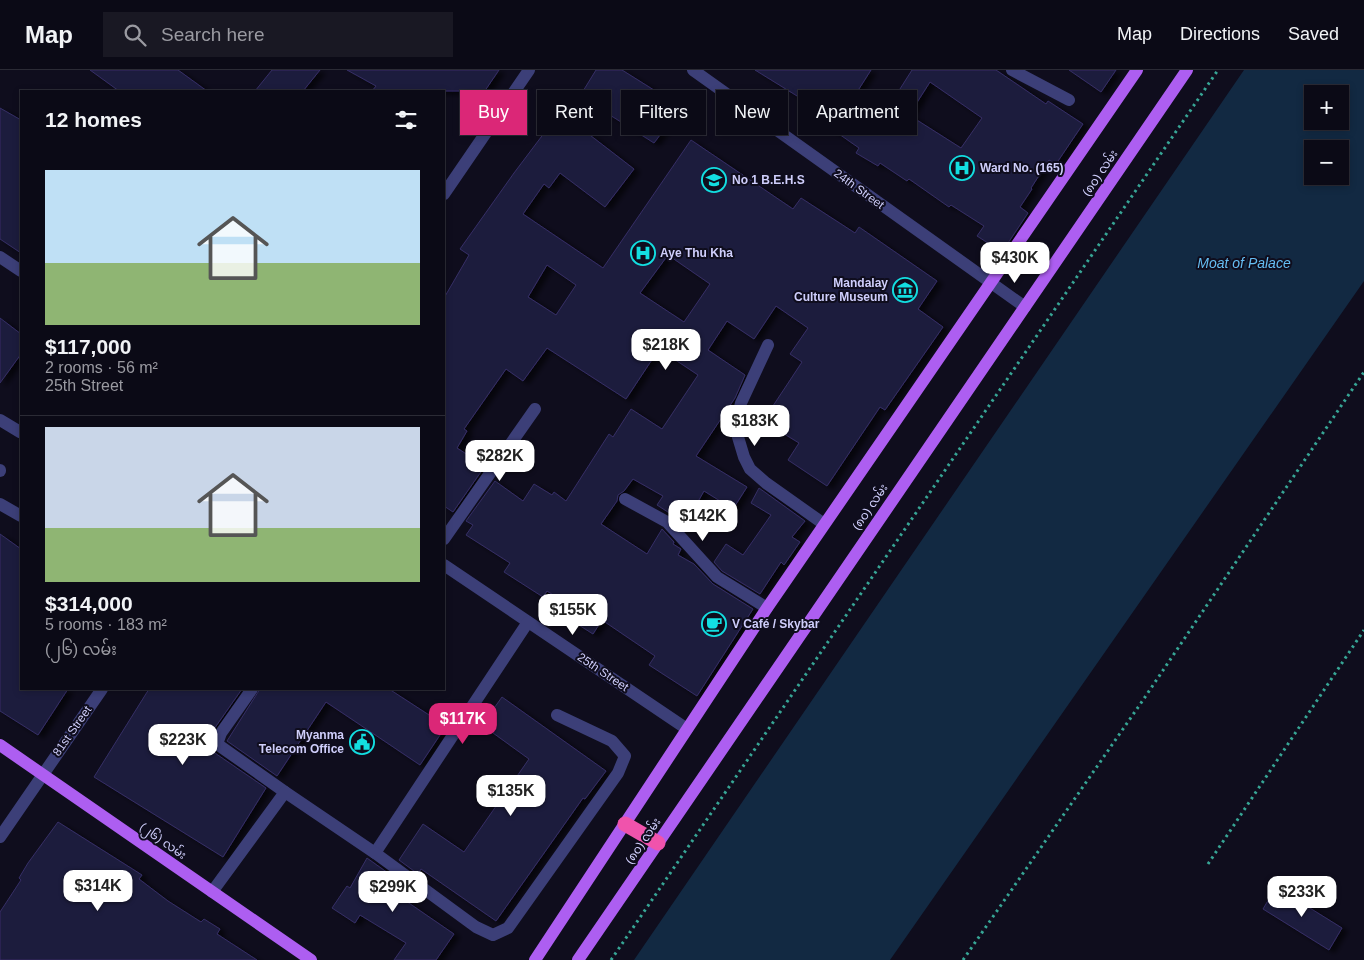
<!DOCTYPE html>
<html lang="en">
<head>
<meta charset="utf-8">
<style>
  :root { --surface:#0b0a16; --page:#191823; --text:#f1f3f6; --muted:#9a9aa1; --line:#2b2b35; --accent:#db2777 }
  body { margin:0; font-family:Helvetica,"Noto Sans Myanmar",sans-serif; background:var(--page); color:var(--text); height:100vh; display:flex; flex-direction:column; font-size:19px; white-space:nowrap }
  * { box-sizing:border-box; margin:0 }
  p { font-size:16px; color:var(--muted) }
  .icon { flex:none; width:28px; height:28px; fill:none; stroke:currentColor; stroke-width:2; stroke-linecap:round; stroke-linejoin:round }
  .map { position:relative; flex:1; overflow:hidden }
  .sheet { position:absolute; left:20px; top:20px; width:425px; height:600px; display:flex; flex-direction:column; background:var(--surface); border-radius:0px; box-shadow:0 2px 8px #0003,0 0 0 1px var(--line) }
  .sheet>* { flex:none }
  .top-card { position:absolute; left:460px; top:20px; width:475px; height:45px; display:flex; gap:10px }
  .tools { position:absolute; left:1304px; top:15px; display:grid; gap:10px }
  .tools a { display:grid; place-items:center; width:45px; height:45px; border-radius:0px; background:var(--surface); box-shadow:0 2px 8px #0003,0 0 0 1px var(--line); font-size:25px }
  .price { position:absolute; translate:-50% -42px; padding:0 11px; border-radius:10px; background:#fff; color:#222; font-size:16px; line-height:32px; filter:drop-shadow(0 1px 2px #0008) }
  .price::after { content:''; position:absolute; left:50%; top:30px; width:15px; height:11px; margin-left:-8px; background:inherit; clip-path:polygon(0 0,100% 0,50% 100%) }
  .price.active { background:var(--accent); color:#fff }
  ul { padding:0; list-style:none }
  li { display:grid; align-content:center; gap:10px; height:265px; padding:0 25px }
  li+li { border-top:1px solid var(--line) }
  li span { display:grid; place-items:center; height:155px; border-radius:0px; color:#555 }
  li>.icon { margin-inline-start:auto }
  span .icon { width:90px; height:90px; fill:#fffc; stroke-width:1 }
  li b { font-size:21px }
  h2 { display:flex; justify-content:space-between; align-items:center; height:60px; padding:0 25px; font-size:21px }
  .tag { padding:0 18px; border-radius:0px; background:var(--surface); box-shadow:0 2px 8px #0003,0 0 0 1px var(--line); font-size:18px; line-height:45px }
  .tag.active { background:var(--accent); color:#fff }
  header { display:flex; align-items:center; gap:30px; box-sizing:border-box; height:70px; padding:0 25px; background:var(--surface); border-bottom:1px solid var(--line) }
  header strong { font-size:24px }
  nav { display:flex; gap:28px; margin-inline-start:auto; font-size:18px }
  .search { width:350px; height:45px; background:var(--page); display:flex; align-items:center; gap:12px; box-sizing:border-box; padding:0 18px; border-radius:0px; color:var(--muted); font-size:19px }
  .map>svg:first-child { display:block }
</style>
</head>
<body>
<header>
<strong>Map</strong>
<div class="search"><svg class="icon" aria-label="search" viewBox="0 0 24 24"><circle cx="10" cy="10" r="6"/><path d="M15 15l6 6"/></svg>Search here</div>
<nav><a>Map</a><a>Directions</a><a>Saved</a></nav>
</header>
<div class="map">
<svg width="1364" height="890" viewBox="0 0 1364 890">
  <defs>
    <filter id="shadow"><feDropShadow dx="5.5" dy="3" stdDeviation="2.5" flood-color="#0009"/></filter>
  </defs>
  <rect width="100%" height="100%" fill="#0f0d1d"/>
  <path fill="#122942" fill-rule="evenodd" d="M1244 0H1364V211L890 890H634ZM1312 24H1340V51H1312ZM1312 79H1340V106H1312Z"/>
  <g fill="#1f1b3c" stroke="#352f66" fill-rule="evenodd" filter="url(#shadow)">
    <polygon points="90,0 178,0 207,21 119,21"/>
    <polygon points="272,0 320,0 303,21 255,21"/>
    <polygon points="347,0 499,0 480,28 469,21 372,21 376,16"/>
    <polygon points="596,0 622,0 681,37 654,73 580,26"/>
    <path d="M755 0H871L857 22 886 41 912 0H996L1046 34 1048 31 1083 54 1056 94 1049 90 1031 118 1032 119 1020 137 1028 143 1002 182 977 166 984 156 951 135 949 137 909 109 907 111 880 93 878 96 856 83 859 78 819 50 823 42ZM930 12 982 48 961 78 909 45Z"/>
    <polygon points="1069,0 1116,0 1101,22"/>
    <polygon points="0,38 21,50 21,183 0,169"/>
    <path d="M560 42 634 99 605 137 560 103 549 118 544 114 523 144 603 198 691 70 793 139 801 128 855 163 859 157 937 211 918 239 943 257 885 340 880 337 827 416 788 390 799 373 763 351 802 292 790 284 808 258 776 236 754 269 727 251 708 280 745 305 735 328 696 386 747 417 733 439 704 421 683 458 671 444 657 435 663 426 633 409 624 421 618 425 617 431 601 454 647 484 662 459 674 472 673 474 681 479 678 485 694 494 713 514 753 539 697 626 649 595 655 586 602 550 593 564 571 550 577 540 547 521 543 527 504 502 510 493 466 465 473 455 466 451 495 411 523 431 534 414 552 425 554 422 566 431 609 364 613 367 631 339 662 359 698 305 659 279 626 329 547 278 523 311 506 299 464 359 467 361 457 378 485 396 453 442 444 436V228L469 185 460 179 514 103ZM668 185 710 214 684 252 640 223ZM547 195 576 215 556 245 528 227Z"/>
    <polygon points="0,248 21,264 21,284 0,313"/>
    <polygon points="759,418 805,451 792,467 800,472 784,495 781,492 760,524 722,501 714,492 726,474 743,485 771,445 751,433"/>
    <polygon points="0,464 21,479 21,619 68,619 38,665 0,641"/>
    <polygon points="149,619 242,619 214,659 209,676 212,681 266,718 223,787 94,707"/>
    <polygon points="260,619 389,619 446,656 420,695 326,632 277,706 227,671"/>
    <polygon points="502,627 606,701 585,729 583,728 496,851 421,799 418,804 399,790 423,754 464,782 529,689 482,655"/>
    <polygon points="58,752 142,805 139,809 168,831 201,852 204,849 220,859 217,864 257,890 0,890 0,842 21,810 19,808 28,793"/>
    <polygon points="367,788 409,818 403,829 454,864 436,890 394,890 406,873 360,845 355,853 332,838 347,816 350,818"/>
    <polygon points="1276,817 1342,858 1329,880 1263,839"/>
  </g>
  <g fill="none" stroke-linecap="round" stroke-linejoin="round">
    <g stroke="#37a595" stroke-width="3" stroke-dasharray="2.5 4" stroke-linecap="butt">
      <polyline points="1208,794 1364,560"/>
      <polyline points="611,890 1218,0"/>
      <polyline points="963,890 1141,633 1364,302"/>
    </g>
    <g stroke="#3c3f78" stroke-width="12">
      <polyline points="693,0 1025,237"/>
      <polyline points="1012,0 1069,30"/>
      <polyline points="444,124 529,0"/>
      <polyline points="0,187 21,201"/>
      <polyline points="768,275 741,333 735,357 744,387 750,399 766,413 824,454"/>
      <polyline points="0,350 20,362"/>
      <polyline points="0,400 0,401"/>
      <polyline points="625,429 667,452 717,507 767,538"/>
      <polyline points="0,434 21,446"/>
      <polyline points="444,469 535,339"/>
      <polyline points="444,495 687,659"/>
      <polyline points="252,619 221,663 217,674 285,722"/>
      <polyline points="0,767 102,619"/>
      <polyline points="375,783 528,552"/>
      <polyline points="212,822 285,722 375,783 476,857 493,865 508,858 618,703 625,686 612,671 557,645"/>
    </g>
    <g stroke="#ad5ef1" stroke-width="12">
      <polyline points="0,675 311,890"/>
      <polyline points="535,890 767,538 1137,0"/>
      <polyline points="578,890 1187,0"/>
    </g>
    <polyline stroke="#f053ac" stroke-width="15" points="625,754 658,773"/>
  </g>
  <defs>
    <symbol id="hospital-ring" viewBox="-11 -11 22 22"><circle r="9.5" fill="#0f0d1d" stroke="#13dee1" stroke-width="1.5"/><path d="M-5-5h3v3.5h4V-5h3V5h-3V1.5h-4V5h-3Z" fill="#13dee1"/></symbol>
    <symbol id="school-ring" viewBox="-11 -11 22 22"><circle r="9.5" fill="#0f0d1d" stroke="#13dee1" stroke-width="1.5"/><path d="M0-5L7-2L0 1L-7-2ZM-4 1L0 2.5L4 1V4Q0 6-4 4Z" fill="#13dee1"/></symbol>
    <symbol id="museum-ring" viewBox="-11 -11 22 22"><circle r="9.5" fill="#0f0d1d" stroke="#13dee1" stroke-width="1.5"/><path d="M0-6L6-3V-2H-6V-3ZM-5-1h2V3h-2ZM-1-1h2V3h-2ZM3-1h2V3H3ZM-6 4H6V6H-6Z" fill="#13dee1"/></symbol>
    <symbol id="cafe-ring" viewBox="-11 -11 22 22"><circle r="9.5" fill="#0f0d1d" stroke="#13dee1" stroke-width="1.5"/><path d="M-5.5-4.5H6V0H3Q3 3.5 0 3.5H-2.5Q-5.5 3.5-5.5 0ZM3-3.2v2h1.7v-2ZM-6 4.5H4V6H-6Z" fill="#13dee1"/></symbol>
    <symbol id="civic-ring" viewBox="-11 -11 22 22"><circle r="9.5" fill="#0f0d1d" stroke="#13dee1" stroke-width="1.5"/><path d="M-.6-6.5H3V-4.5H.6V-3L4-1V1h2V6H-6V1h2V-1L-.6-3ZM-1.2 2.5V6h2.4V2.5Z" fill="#13dee1"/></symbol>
  </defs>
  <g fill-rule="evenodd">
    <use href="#hospital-ring" x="948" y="84" width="28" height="28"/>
    <use href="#school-ring" x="700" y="96" width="28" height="28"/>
    <use href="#hospital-ring" x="629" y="169" width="28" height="28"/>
    <use href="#museum-ring" x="891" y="206" width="28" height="28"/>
    <use href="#cafe-ring" x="700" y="540" width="28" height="28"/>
    <use href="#civic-ring" x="348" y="658" width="28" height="28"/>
  </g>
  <g text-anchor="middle" stroke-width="4" stroke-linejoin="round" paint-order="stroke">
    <g font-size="12" font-weight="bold" fill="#cfcefb" stroke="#0f0d1d" text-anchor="start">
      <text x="980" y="102">Ward No. (165)</text>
      <text x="732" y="114">No 1 B.E.H.S</text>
      <text x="660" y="187">Aye Thu Kha</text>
      <text x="888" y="217" text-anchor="end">Mandalay<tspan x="888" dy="14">Culture Museum</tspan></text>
      <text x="732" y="558">V Café / Skybar</text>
      <text x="344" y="669" text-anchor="end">Myanma<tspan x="344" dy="14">Telecom Office</tspan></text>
    </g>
    <g font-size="12" fill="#cfcefb" stroke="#0f0d1d">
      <text transform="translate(1100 103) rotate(-56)" y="4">(၈၀) လမ်း</text>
      <text transform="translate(859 119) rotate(36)" y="4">24th Street</text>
      <text transform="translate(870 437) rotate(-56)" y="4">(၈၀) လမ်း</text>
      <text transform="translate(603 602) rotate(34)" y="4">25th Street</text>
      <text transform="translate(72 661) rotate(-55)" y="4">81st Street</text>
      <text transform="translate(163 771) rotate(35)" y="4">(၂၆) လမ်း</text>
      <text transform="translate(643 771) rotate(-56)" y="4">(၈၀) လမ်း</text>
    </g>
    <g font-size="14" font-style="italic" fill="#65bdf2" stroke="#0f0d1d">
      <text x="1244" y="198">Moat of Palace</text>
    </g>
  </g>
</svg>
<div class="tools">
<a>+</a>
<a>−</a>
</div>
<b class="price" style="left:1015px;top:214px">$430K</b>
<b class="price" style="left:666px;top:301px">$218K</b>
<b class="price" style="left:755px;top:377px">$183K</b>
<b class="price" style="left:500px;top:412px">$282K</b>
<b class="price" style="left:703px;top:472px">$142K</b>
<b class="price" style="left:573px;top:566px">$155K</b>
<b class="price active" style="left:463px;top:675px">$117K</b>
<b class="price" style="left:183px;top:696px">$223K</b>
<b class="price" style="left:511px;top:747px">$135K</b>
<b class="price" style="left:98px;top:842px">$314K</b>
<b class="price" style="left:393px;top:843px">$299K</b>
<b class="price" style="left:1302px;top:848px">$233K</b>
<div class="top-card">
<a class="tag active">Buy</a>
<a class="tag">Rent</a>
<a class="tag">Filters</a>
<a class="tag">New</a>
<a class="tag">Apartment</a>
</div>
<section class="sheet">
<h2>12 homes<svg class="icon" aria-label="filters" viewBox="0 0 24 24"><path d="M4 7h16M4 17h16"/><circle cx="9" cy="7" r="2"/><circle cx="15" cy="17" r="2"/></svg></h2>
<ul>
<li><span style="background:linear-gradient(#bfe0f5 60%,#8fb573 0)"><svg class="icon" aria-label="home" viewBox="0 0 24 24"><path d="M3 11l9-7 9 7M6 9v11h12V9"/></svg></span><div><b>$117,000</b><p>2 rooms · 56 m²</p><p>25th Street</p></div></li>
<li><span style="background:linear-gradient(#c9d6e8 65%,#8fb573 0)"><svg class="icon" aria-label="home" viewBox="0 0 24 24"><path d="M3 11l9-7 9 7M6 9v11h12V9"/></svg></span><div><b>$314,000</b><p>5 rooms · 183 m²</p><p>(၂၆) လမ်း</p></div></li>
</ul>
</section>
</div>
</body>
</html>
